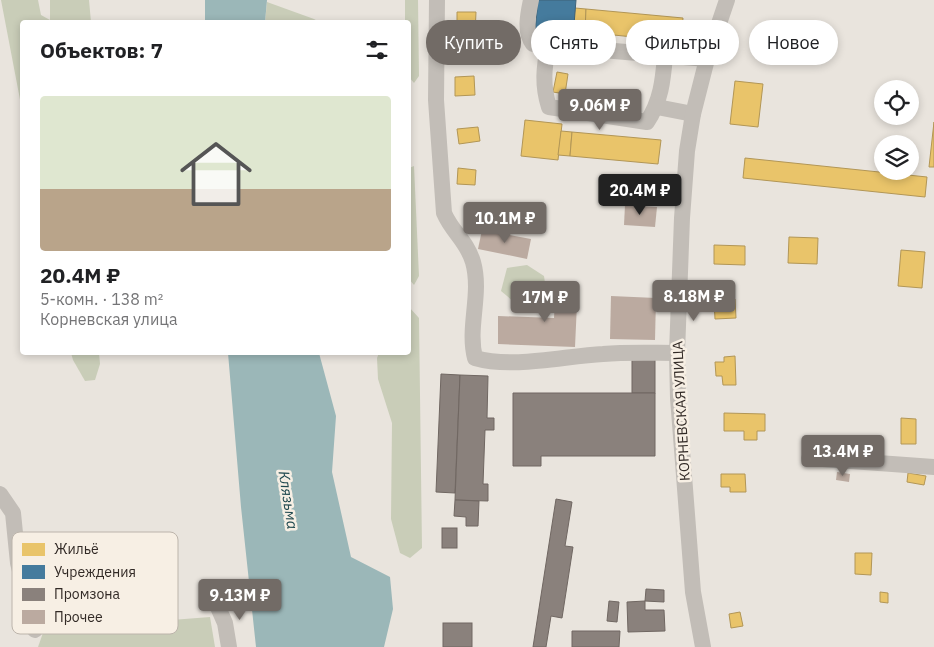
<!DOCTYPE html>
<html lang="ru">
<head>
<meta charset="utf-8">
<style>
  :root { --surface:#fff; --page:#f6f6f6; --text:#202124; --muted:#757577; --line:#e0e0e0; --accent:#726b66 }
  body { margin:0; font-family:"IBM Plex Sans",sans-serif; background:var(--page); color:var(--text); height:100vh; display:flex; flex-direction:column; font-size:19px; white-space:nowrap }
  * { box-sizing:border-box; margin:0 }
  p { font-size:16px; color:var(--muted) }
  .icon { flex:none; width:28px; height:28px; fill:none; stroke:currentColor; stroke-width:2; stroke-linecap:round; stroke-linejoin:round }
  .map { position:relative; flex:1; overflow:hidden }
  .sheet { position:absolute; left:20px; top:20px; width:391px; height:335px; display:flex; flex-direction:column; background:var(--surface); border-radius:5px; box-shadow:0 2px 8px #0003 }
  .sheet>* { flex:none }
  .guide { position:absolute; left:426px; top:20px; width:432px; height:45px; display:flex; gap:10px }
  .fabs { position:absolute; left:874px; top:80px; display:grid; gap:10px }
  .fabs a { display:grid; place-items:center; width:45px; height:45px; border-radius:50%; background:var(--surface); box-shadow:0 2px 8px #0003; font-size:25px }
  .price { position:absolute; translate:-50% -42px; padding:0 11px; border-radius:5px; background:var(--accent); color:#fff; font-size:16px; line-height:32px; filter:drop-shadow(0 1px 2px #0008) }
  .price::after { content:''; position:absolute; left:50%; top:30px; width:15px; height:11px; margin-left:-8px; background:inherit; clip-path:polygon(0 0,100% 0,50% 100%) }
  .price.current { background:#222; color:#fff }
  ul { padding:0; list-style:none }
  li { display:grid; align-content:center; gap:10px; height:265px; padding:0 20px }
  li+li { border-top:1px solid var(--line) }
  li span { display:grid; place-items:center; height:155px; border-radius:5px; color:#555 }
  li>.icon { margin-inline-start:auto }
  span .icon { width:90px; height:90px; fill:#fffc; stroke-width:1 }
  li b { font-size:21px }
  h2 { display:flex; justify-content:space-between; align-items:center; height:60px; padding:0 20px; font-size:21px }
  .chip { padding:0 18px; border-radius:22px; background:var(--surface); box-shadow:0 2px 8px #0003; font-size:18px; line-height:45px }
  .chip.current { background:var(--accent); color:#fff }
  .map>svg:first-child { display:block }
</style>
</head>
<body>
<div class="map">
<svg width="934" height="647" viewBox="0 0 934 647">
  <rect width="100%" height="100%" fill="#e9e4dd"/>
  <g fill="#c9cdb8">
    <polygon points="1,0 38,0 41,15 50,20 50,0 89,0 91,22 22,22 22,110"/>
    <polygon points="405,0 418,0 419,76 414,83 409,77 409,22 405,22"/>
    <polygon points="267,2 314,19 319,22 265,22"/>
    <polygon points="414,166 419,276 414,285 409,279 409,168"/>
    <polygon points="527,265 544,276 547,297 534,309 514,302 501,291 507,268"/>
    <polygon points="409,307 419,318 422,548 410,558 400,553 391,519 392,423 378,379 377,358 379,353 409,352"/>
    <polygon points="71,353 99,353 100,364 95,380 85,381 73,360"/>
    <polygon points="210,617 215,647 38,647 44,630"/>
  </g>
  <g fill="#9bb7b8">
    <polygon points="205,0 267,0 265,22 205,22"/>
    <polygon points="228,353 319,353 336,416 332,472 351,557 390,577 393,609 384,647 256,647 241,507"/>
  </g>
  <g fill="#e9c46a" stroke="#b29656">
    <polygon points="575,8 586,9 585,32 573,32"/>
    <polygon points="586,9 683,18 681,42 585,32"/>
    <polygon points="457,12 476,12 475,34 457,34"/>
    <polygon points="557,72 568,74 565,94 553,92"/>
    <polygon points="474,76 475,95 455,96 455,77"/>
    <polygon points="735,81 763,84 758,127 730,124"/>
    <polygon points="525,120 562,124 558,160 521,156"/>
    <polygon points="934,122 934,167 929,167"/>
    <polygon points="478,127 480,141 459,144 457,129"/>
    <polygon points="561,131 572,132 570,156 558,155"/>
    <polygon points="572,132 661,140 658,164 570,156"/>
    <polygon points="745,158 927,177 925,197 743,178"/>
    <polygon points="458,168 476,170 475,185 457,184"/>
    <polygon points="789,237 818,238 817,264 788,263"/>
    <polygon points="714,245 745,246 745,265 714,264"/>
    <polygon points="901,250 925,252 922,288 898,286"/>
    <polygon points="735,299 736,318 715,319 714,300"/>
    <polygon points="735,356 736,385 723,385 722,376 716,376 715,362 724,362 724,357"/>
    <polygon points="724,413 765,414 765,431 757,431 757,440 744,440 744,431 724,431"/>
    <polygon points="901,418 916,419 916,444 901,444"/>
    <polygon points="908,473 926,476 924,485 907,482"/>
    <polygon points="721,474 745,474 746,492 730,492 730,487 721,487"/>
    <polygon points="855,553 872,553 871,575 855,574"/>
    <polygon points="880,592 888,593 888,603 880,602"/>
    <polygon points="740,612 743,626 731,628 729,614"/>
  </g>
  <polygon fill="#457b9d" stroke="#3f6379" points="538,0 576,0 573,37 535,33"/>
  <g fill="#8a817c" stroke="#706762">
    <rect x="632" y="359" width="23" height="34"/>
    <polygon points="441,374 460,375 455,493 436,492"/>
    <polygon points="460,375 488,376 487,418 494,418 494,430 485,430 483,484 488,484 488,501 455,500"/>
    <polygon points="513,393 655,393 655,456 541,456 541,466 513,466"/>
    <polygon points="556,499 572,502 565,546 573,547 562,618 551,616 546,647 533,647"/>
    <polygon points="455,500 479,501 478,526 466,526 466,517 454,516"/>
    <rect x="442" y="528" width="15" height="20"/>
    <polygon points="646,589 664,590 664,602 645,601"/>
    <polygon points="609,601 619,602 617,622 607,621"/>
    <polygon points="645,601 645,610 664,610 665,631 628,632 627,602"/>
    <rect x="443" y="623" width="29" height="24"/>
    <polygon points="572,631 620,631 619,647 572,647"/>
  </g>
  <g fill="#bbaaa0">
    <polygon points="625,205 657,207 655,227 624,225"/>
    <polygon points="482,230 531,239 527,259 478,249"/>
    <polygon points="556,281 578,282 575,347 498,344 498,316 554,318"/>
    <polygon points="611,296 656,298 655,340 610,339"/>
    <polygon points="837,472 850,474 849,482 836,480"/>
  </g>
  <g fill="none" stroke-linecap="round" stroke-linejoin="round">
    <g stroke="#c2bdb7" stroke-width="16">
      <path d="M437 0 436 100 444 213C452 232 467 241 473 262 482 294 467 327 475 358 513 369 564 356 603 354 627 352 652 353 677 353"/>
      <path d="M531 0C528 14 524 32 533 44L707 59"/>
      <path d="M548 46C544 68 542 85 549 107L647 122C661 101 663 80 665 56"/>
      <polyline points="657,107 693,114"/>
      <polyline points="809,458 934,467"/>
      <polyline points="0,494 13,513 18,563 35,630"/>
      <polyline points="217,605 225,623 229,647"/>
      <polyline points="703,647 693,592 678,398 677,353 682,218 687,151 693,114 707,59 727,0"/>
    </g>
  </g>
  <g text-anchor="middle" stroke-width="5" stroke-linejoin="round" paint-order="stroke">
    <g font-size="14" fill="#322a26" stroke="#f7efe4">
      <text transform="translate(681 411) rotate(-93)" y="5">КОРНЕВСКАЯ УЛИЦА</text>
    </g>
    <g font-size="15" font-style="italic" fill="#20494f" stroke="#f7efe4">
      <text transform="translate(288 500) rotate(81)" y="5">Клязьма</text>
    </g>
  </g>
  <rect x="12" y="532" width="166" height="102" rx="8" fill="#f7efe4" stroke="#bcb4ab" stroke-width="1"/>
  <rect x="22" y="543" width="23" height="13" fill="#e9c46a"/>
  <rect x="22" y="565" width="23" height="14" fill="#457b9d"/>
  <rect x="22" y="588" width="23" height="13" fill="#8a817c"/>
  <rect x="22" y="610" width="23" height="14" fill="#bbaaa0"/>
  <g font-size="14" fill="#322a26">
    <text x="54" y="554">Жильё</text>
    <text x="54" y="577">Учреждения</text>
    <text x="54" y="599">Промзона</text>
    <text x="54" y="622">Прочее</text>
  </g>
</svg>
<div class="fabs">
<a><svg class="icon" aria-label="locate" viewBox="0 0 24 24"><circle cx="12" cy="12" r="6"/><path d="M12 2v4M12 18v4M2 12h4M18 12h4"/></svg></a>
<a><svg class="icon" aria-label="layers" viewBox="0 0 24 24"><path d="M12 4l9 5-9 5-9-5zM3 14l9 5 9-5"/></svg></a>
</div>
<b class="price" style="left:600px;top:131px">9.06M ₽</b>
<b class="price current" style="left:640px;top:216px">20.4M ₽</b>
<b class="price" style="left:505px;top:244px">10.1M ₽</b>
<b class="price" style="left:694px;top:322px">8.18M ₽</b>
<b class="price" style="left:545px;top:323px">17M ₽</b>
<b class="price" style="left:843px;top:477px">13.4M ₽</b>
<b class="price" style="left:240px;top:621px">9.13M ₽</b>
<div class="guide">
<a class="chip current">Купить</a>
<a class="chip">Снять</a>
<a class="chip">Фильтры</a>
<a class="chip">Новое</a>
</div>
<section class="sheet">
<h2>Объектов: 7<svg class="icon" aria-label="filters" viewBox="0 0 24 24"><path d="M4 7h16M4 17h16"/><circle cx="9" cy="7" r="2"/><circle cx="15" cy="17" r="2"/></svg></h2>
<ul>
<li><span style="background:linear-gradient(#dfe7d0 60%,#b9a48a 0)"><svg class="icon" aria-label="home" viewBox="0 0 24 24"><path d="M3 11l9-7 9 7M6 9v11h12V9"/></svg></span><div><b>20.4M ₽</b><p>5-комн. · 138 m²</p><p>Корневская улица</p></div></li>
</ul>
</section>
</div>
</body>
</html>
